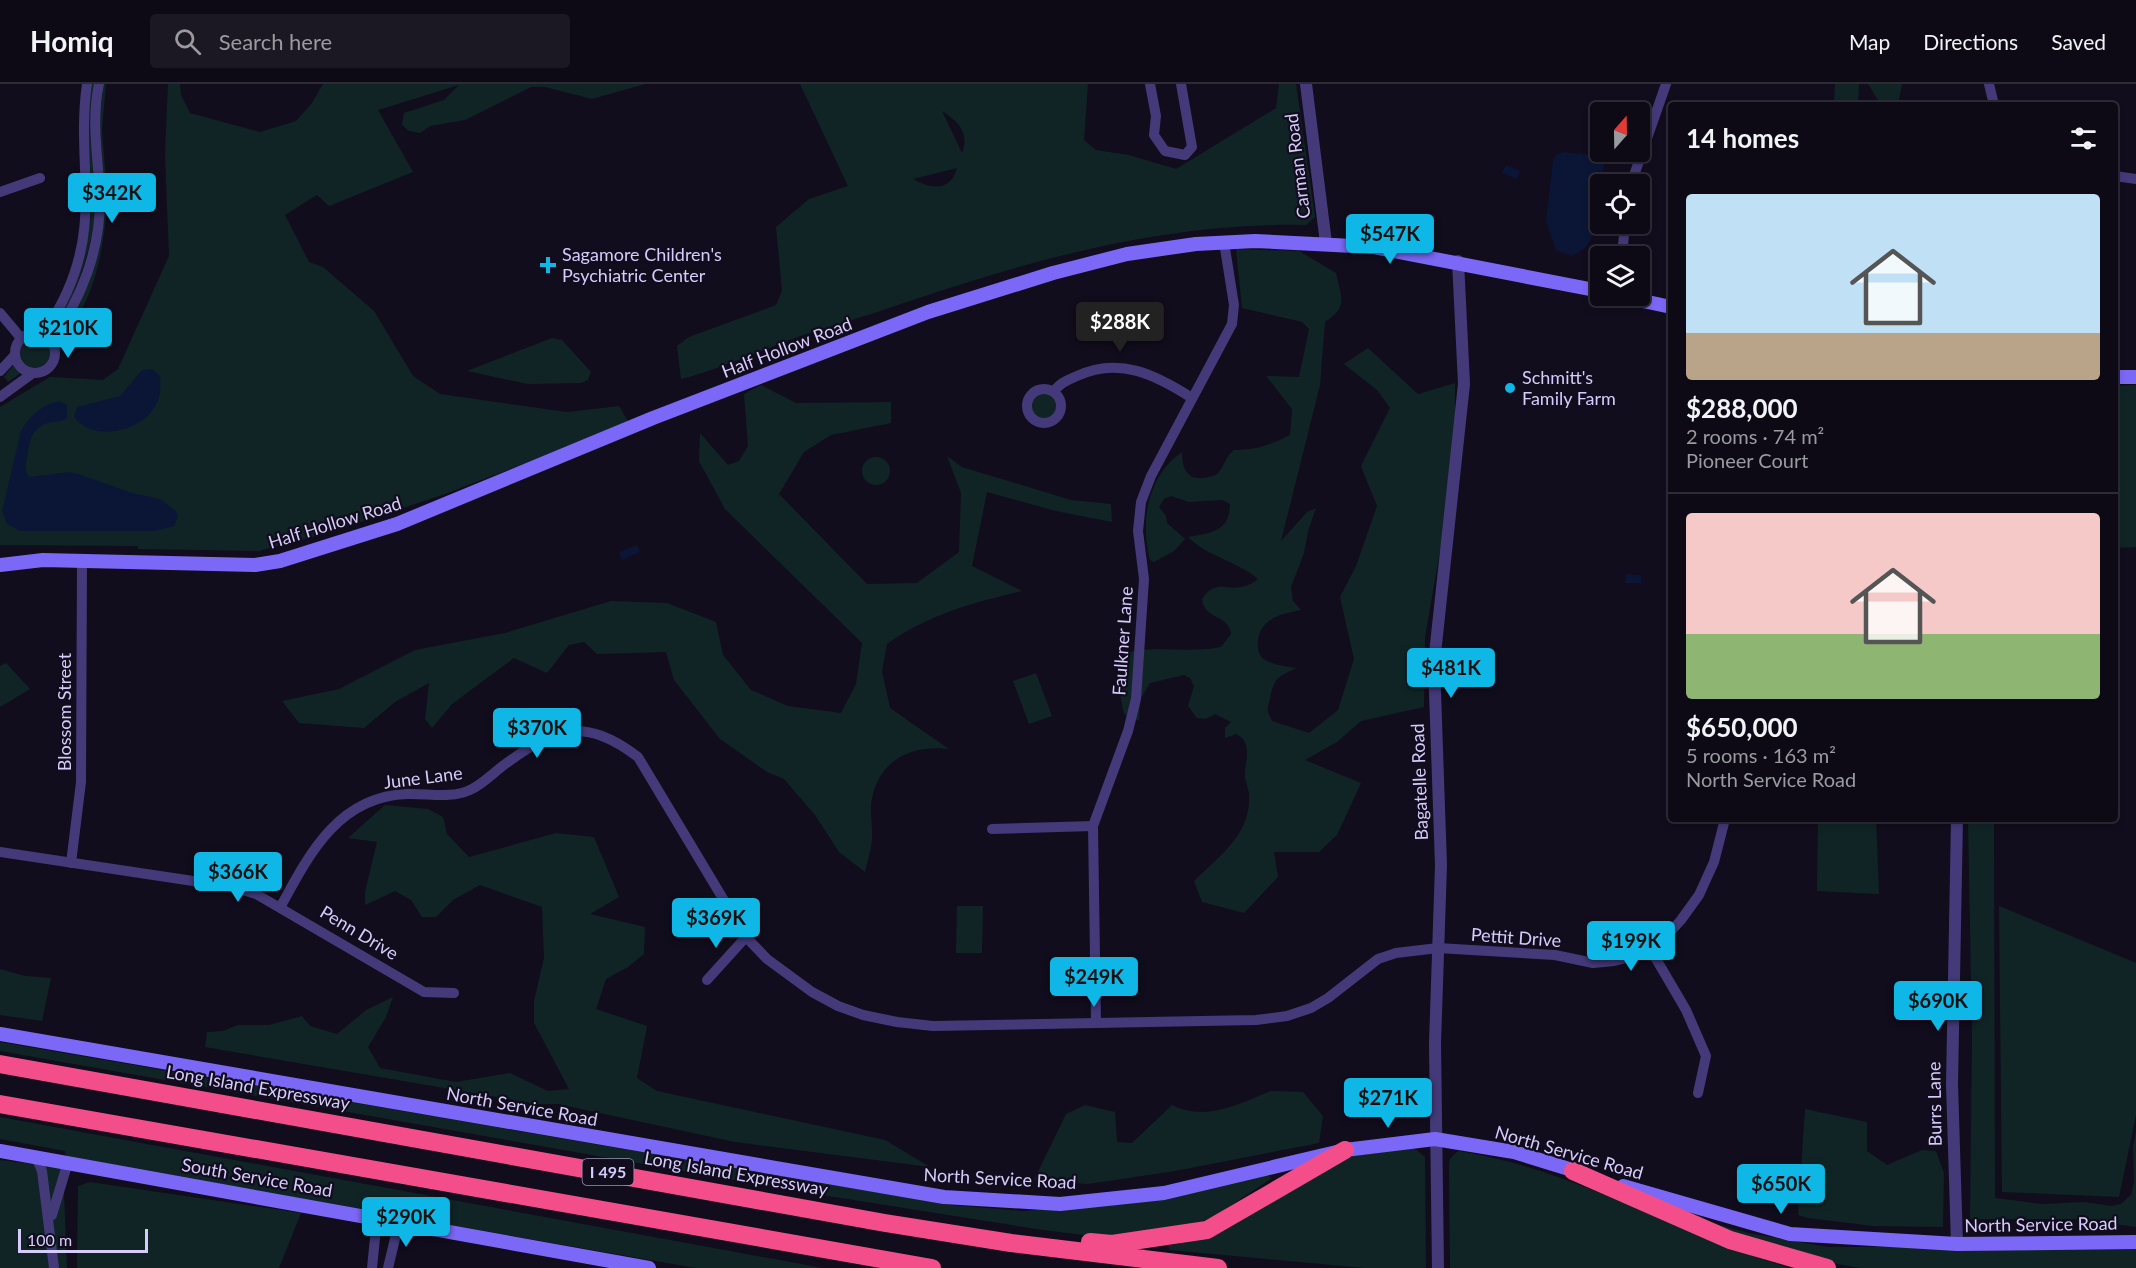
<!DOCTYPE html>
<html lang="en">
<head>
<meta charset="utf-8">
<style>
  :root { --surface:#0d0a16; --page:#1b1823; --text:#f1f3f6; --muted:#9a9aa1; --line:#2d2b35; --accent:#0eb7e5 }
  body { margin:0; font-family:Lato,sans-serif; background:var(--page); color:var(--text); height:100vh; display:flex; flex-direction:column; font-size:22px; white-space:nowrap }
  * { box-sizing:border-box; margin:0 }
  p { font-size:20px; color:var(--muted) }
  .icon { flex:none; width:33px; height:33px; fill:none; stroke:currentColor; stroke-width:2; stroke-linecap:round; stroke-linejoin:round }
  .map { position:relative; flex:1; overflow:hidden }
  .drawer { position:absolute; left:1668px; top:18px; width:450px; height:720px; display:flex; flex-direction:column; background:var(--surface); border-radius:6px; box-shadow:0 3px 9px #0003,0 0 0 2px var(--line) }
  .drawer>* { flex:none }
  .needle { width:39px; rotate:20deg }
  .tools { position:absolute; left:1590px; top:18px; display:grid; gap:12px }
  .tools a { display:grid; place-items:center; width:60px; height:60px; border-radius:6px; background:var(--surface); box-shadow:0 3px 9px #0003,0 0 0 2px var(--line); font-size:30px }
  .scale { position:absolute; left:18px; bottom:15px; width:130px; box-sizing:border-box; padding-left:6px; border:3px solid #d7cbfc; border-top:0; font-size:16px; line-height:21px; white-space:nowrap; color:#d7cbfc; -webkit-text-stroke:4px #110d1d; paint-order:stroke }
  .price { position:absolute; translate:-50% -51px; padding:0 14px; border-radius:6px; background:var(--accent); color:#111; font-size:20px; line-height:39px; filter:drop-shadow(0 2px 3px #0008) }
  .price::after { content:''; position:absolute; left:50%; top:36px; width:18px; height:14px; margin-left:-9px; background:inherit; clip-path:polygon(0 0,100% 0,50% 100%) }
  .price.active { background:#222; color:#fff }
  ul { padding:0; list-style:none }
  li { display:grid; align-content:center; gap:12px; height:318px; padding:0 18px }
  li+li { border-top:2px solid var(--line) }
  li span { display:grid; place-items:center; height:186px; border-radius:6px; color:#555 }
  li>.icon { margin-inline-start:auto }
  span .icon { width:108px; height:108px; fill:#fffc; stroke-width:1 }
  li b { font-size:26px }
  h2 { display:flex; justify-content:space-between; align-items:center; height:72px; padding:0 18px; font-size:26px }
  header { display:flex; align-items:center; gap:36px; box-sizing:border-box; height:84px; padding:0 30px; background:var(--surface); border-bottom:2px solid var(--line) }
  header strong { font-size:28px }
  nav { display:flex; gap:33px; margin-inline-start:auto; font-size:21px }
  .search { width:420px; height:54px; background:var(--page); display:flex; align-items:center; gap:15px; box-sizing:border-box; padding:0 21px; border-radius:6px; color:var(--muted); font-size:22px }
  .map>svg:first-child { display:block }
</style>
</head>
<body>
<header>
<strong>Homiq</strong>
<div class="search"><svg class="icon" aria-label="search" viewBox="0 0 24 24"><circle cx="10" cy="10" r="6"/><path d="M15 15l6 6"/></svg>Search here</div>
<nav><a>Map</a><a>Directions</a><a>Saved</a></nav>
</header>
<div class="map">
<svg width="2136" height="1184" viewBox="0 0 2136 1184">
  <rect width="100%" height="100%" fill="#110d1d"/>
  <g fill="#102426" fill-rule="evenodd">
    <polygon points="91,0 95,0 96,109 92,110 87,44"/>
    <polygon points="104,0 106,0 102,46 107,108 105,109 99,34"/>
    <polygon points="168,0 180,0 181,11 190,29 260,48 296,37 312,19 323,0 645,0 592,15 545,3 531,3 465,36 430,42 420,49 409,47 402,41 404,29 444,16 459,1 378,26 413,88 329,122 317,111 285,131 309,178 323,183 374,227 413,292 440,310 567,328 619,322 629,339 445,410 330,448 259,467 138,465 138,462 0,461 0,323 50,293 103,296 118,285 169,172 165,70"/>
    <path d="M800 0H1088L1084 56 1096 66 1129 71 1176 85 1276 24 1279 0H1296L1315 133 1306 141C1160 138 1019 179 883 226 853 236 822 244 792 255 755 269 719 285 681 295L677 262 689 253 776 221 782 207 776 143 809 115 848 102ZM942 27C958 37 970 49 962 69ZM957 84C951 108 930 105 913 95Z"/>
    <polygon points="1835,0 1859,0 1858,21 1834,21"/>
    <polygon points="1868,0 1902,0 1898,21 1881,21"/>
    <path d="M92 119H96C93 162 79 198 62 237L59 234C79 197 89 161 92 119Z"/>
    <path d="M104 119 107 121C104 160 96 212 70 242L88 200Z"/>
    <path d="M1236 165 1299 167 1336 189C1341 214 1349 222 1325 238L1320 301 1281 457 1307 428 1316 424 1308 447 1304 469 1291 503 1293 517 1301 526C1278 530 1255 537 1258 565 1259 569 1261 574 1265 576 1274 581 1287 583 1297 584 1277 593 1275 593 1270 614 1267 627 1266 624 1272 637L1309 649 1338 626 1354 575 1340 513 1356 482 1377 422 1361 382 1390 324 1377 306 1344 280 1368 264 1418 310 1455 299V380L1425 553 1424 623 1361 637 1337 658 1305 676 1361 699 1337 751 1319 768H1274L1278 793 1244 829 1202 818 1194 797C1220 772 1252 749 1249 710 1248 702 1244 695 1245 687 1247 673 1251 657 1236 650L1225 654V644L1231 638 1215 630 1206 635 1197 634 1188 622 1194 602 1190 594 1184 591 1150 599 1140 616 1139 637 1124 630C1119 607 1115 587 1130 568 1160 562 1192 569 1221 563L1231 550C1229 530 1204 536 1202 515 1217 494 1226 508 1245 502 1250 501 1254 498 1258 495 1237 477 1208 473 1188 453 1210 449 1230 448 1230 420L1222 416 1189 418 1171 412 1164 415 1159 423 1166 432 1167 439 1185 455 1174 467 1154 478 1150 476C1140 438 1147 392 1182 368 1182 382 1186 396 1203 394 1207 393 1213 393 1217 390 1224 384 1225 373 1234 366 1255 366 1271 361 1290 351L1292 325 1266 292 1299 293 1309 245 1302 238 1242 224Z"/>
    <polygon points="552,254 562,256 591,288 588,296 581,299 528,300 467,287"/>
    <circle cx="35" cy="269" r="15"/>
    <polygon points="14,280 21,289 8,298 4,293"/>
    <path d="M761 301 796 319 891 318V339L831 351 804 368 779 410 867 500 917 499 959 468 961 409 947 372 962 383 1071 416 1111 420 1112 438 1056 427 987 408 972 482 1022 507C974 518 927 531 887 560L882 587 890 624 949 665C912 661 880 675 872 714 869 727 873 742 872 756 871 767 867 778 865 788L839 768 815 731 784 695 767 688 720 655 674 596 666 568 597 570 584 558 569 561 547 589 514 574 452 620 432 644 425 635 429 599 395 618 364 644 299 639 282 617 339 605 415 566 505 549 611 517 667 519 716 538 723 571 751 606 788 622 841 629 856 600 862 559 725 425 699 377 700 349 728 381 739 377 748 362 744 310Z"/>
    <polygon points="2136,301 2136,463 2115,464 2115,302"/>
    <circle cx="1044" cy="322" r="16"/>
    <circle cx="876" cy="387" r="14"/>
    <polygon points="6,579 30,605 0,623 0,582"/>
    <polygon points="1036,589 1052,632 1029,640 1013,597"/>
    <polygon points="385,721 428,725 443,733 447,750 469,773 556,749 594,753 619,813 590,830 645,843 644,870 628,883 606,895 596,925 647,942 637,994 657,1007 885,1056 930,1083 735,1058 558,1020 537,1020 205,963 207,948 223,947 238,941 269,941 302,932 310,942 337,950 366,926 393,913 386,933 368,963 380,984 456,998 510,989 548,1007 569,1005 534,939 534,917 544,874 542,823 480,801 453,816 436,833 422,833 411,816 395,807 365,821 365,808 377,758 348,754"/>
    <polygon points="1818,735 1876,735 1879,810 1817,807"/>
    <polygon points="1968,735 1994,735 1995,1114 2041,1120 2084,1118 2112,1122 2121,1120 2131,1111 2134,1098 2133,1062 2136,1048 2136,1143 2079,1135 1970,1135 1972,952"/>
    <polygon points="957,822 983,822 982,869 956,869"/>
    <polygon points="1999,822 2136,879 2136,1031 2119,1113 2002,1108"/>
    <polygon points="0,885 25,892 51,894 42,937 0,931"/>
    <polygon points="0,958 950,1121 1023,1127 1126,1120 1266,1090 1272,1094 1218,1130 1186,1145 1117,1155 1043,1146 803,1108 0,967"/>
    <path d="M1271 1007 1303 1008 1323 1032 1319 1059 1175 1087 1088 1100 1034 1096 1066 1030 1085 1021 1115 1028 1117 1058 1132 1059 1172 1021C1206 1038 1238 1020 1271 1007Z"/>
    <polygon points="1805,1025 1867,1038 1867,1067 1887,1081 1922,1066 1936,1067 1944,1089 1943,1143 1873,1142 1808,1134 1798,1131"/>
    <polygon points="0,1033 823,1184 696,1184 66,1074 65,1067 0,1055"/>
    <polygon points="1414,1064 1425,1073 1426,1184 1364,1184 1170,1166 1168,1162 1189,1157 1338,1074"/>
    <path d="M1458 1067C1576 1085 1676 1150 1789 1184H1450L1449 1081 1450 1075Z"/>
    <polygon points="0,1076 63,1084 67,1184 0,1184"/>
    <polygon points="90,1098 301,1129 279,1184 77,1184 78,1102"/>
    <polygon points="1685,1131 1748,1149 1828,1163 2136,1162 2136,1184 1860,1184 1789,1171"/>
  </g>
  <g fill="#0b1637">
    <polygon points="1564,68 1598,72 1603,75 1604,80 1599,141 1585,164 1572,172 1556,166 1546,137 1553,77 1556,71"/>
    <polygon points="1506,81 1520,87 1517,95 1502,89"/>
    <path d="M152 285 160 292C161 304 161 316 152 327 136 348 92 358 74 333L77 323 120 312 142 286Z"/>
    <path d="M60 317 67 321V334C60 339 56 336 48 339 33 344 30 354 28 369 26 378 24 385 29 393L70 388 81 391 132 409 160 415 176 427 178 433 174 442 155 447H20L7 440 2 427 21 347C29 332 43 320 60 317Z"/>
    <polygon points="637,461 640,468 622,476 619,468"/>
    <polygon points="1626,490 1641,491 1641,499 1625,499"/>
  </g>
  <g fill="none" stroke-linecap="round" stroke-linejoin="round">
    <g stroke="#443a79" stroke-width="10">
      <polyline points="1150,0 1156,32 1154,51 1165,67 1185,71 1192,63 1181,0"/>
      <polyline points="1989,0 1994,21"/>
      <polyline points="2115,92 2136,95"/>
      <polyline points="1631,100 1666,0"/>
      <polyline points="0,108 40,94"/>
      <polyline points="1622,172 1625,140"/>
      <polyline points="0,229 21,254"/>
      <path d="M39 249C52 239 60 223 67 208 101 133 76 76 87 0"/>
      <circle cx="35" cy="269" r="20"/>
      <path d="M51 257C82 215 101 164 100 111 98 73 91 37 99 0"/>
      <polyline points="0,287 15,271"/>
      <circle cx="1044" cy="322" r="17"/>
      <path d="M1054 308C1059 299 1068 296 1077 292 1119 272 1156 291 1192 314"/>
      <polyline points="0,313 33,289"/>
      <polyline points="992,745 1093,742"/>
      <polyline points="0,768 233,803 256,810 424,908 454,909"/>
      <polyline points="71,779 81,698 82,477"/>
      <path d="M281 822C309 770 339 712 407 710 428 709 450 715 470 706 483 700 493 689 504 681 554 644 584 632 638 673L746 853 767 875 812 908 838 922 863 931 897 938 933 942 1256 936 1287 932 1311 924 1328 914 1378 875 1396 869 1438 864 1555 871 1593 879 1614 877 1652 868 1681 836 1699 811 1714 778 1725 735"/>
      <polyline points="1652,868 1686,926 1706,972 1698,1009"/>
      <polyline points="707,896 746,853"/>
      <polyline points="1096,938 1093,742 1128,647 1136,615 1144,495 1138,447 1141,418 1151,392 1232,240 1234,221 1224,158"/>
      <polyline points="36,1073 42,1087 54,1184"/>
      <polyline points="52,1131 68,1078"/>
      <polyline points="372,1184 377,1134"/>
      <polyline points="388,1184 399,1138"/>
    </g>
    <g stroke="#443a79" stroke-width="12">
      <polyline points="1306,0 1326,159"/>
      <polyline points="1957,1160 1952,1000 1957,735"/>
      <polyline points="1438,1184 1435,959 1441,781 1434,579 1464,300 1458,177"/>
    </g>
    <g stroke="#7c68f6" stroke-width="14">
      <polyline points="1620,212 1671,223"/>
      <polyline points="2115,293 2136,293"/>
      <polyline points="0,481 43,476 255,481 280,477 397,440 653,334 928,228 1053,189 1127,170 1196,160 1255,157 1373,163 1600,207"/>
      <polyline points="0,950 944,1113 1060,1120 1164,1109 1345,1066 1435,1055 1514,1068 1582,1089"/>
      <polyline points="0,1067 649,1184"/>
      <polyline points="1623,1102 1790,1150 1957,1160 2136,1158"/>
    </g>
    <g stroke="#f44e8a" stroke-width="18">
      <polyline points="0,980 885,1139 1011,1159 1218,1184"/>
      <polyline points="0,1020 932,1184"/>
      <polyline points="1573,1087 1730,1156 1827,1184"/>
      <polyline points="1090,1158 1112,1160 1207,1146 1345,1066"/>
    </g>
  </g>
  <g fill="#0eb7e5" stroke="#110d1d" stroke-width="2">
    <path d="M545 172h6v6h6v6h-6v6h-6v-6h-6v-6h6z"/>
    <circle cx="1510" cy="304" r="6"/>
  </g>
  <g text-anchor="middle" stroke-width="4.5" stroke-linejoin="round" paint-order="stroke">
    <rect fill="#110d1d" stroke="#9c92b9" stroke-width="1.5" x="582.5" y="1075" width="51" height="26" rx="4.5"/>
    <g font-size="16" font-weight="bold" fill="#d7cbfc">
      <text x="608" y="1094">I 495</text>
    </g>
    <g font-size="18" fill="#d7cbfc" stroke="#110d1d">
      <text transform="translate(1298 82) rotate(-97)" y="6">Carman Road</text>
      <text transform="translate(787 264) rotate(-21)" y="6">Half Hollow Road</text>
      <text transform="translate(335 439) rotate(-17)" y="6">Half Hollow Road</text>
      <text transform="translate(1123 557) rotate(-86)" y="6">Faulkner Lane</text>
      <text transform="translate(65 628) rotate(-90)" y="6">Blossom Street</text>
      <text transform="translate(423 694) rotate(-7)" y="6">June Lane</text>
      <text transform="translate(1420 698) rotate(-92)" y="6">Bagatelle Road</text>
      <text transform="translate(359 849) rotate(31)" y="6">Penn Drive</text>
      <text transform="translate(1516 854) rotate(4)" y="6">Pettit Drive</text>
      <text transform="translate(258 1004) rotate(10)" y="6">Long Island Expressway</text>
      <text transform="translate(1935 1020) rotate(-91)" y="6">Burrs Lane</text>
      <text transform="translate(522 1023) rotate(10)" y="6">North Service Road</text>
      <text transform="translate(1569 1069) rotate(16)" y="6">North Service Road</text>
      <text transform="translate(736 1090) rotate(10)" y="6">Long Island Expressway</text>
      <text transform="translate(257 1094) rotate(10)" y="6">South Service Road</text>
      <text transform="translate(1000 1095) rotate(3)" y="6">North Service Road</text>
      <text transform="translate(2041 1141) rotate(-1)" y="6">North Service Road</text>
    </g>
    <g font-size="18" fill="#d7cbfc" stroke="#110d1d" text-anchor="start">
      <text x="562" y="177">Sagamore Children's<tspan x="562" dy="21">Psychiatric Center</tspan></text>
      <text x="1522" y="300">Schmitt's<tspan x="1522" dy="21">Family Farm</tspan></text>
    </g>
  </g>
</svg>
<div class="tools">
<a><svg class="needle" viewBox="-14 -14 28 28"><path d="M0-13l5 13h-10z" fill="#e53935"/><path d="M0 13l5-13h-10z" fill="#9a9aa1"/></svg></a>
<a><svg class="icon" aria-label="locate" viewBox="0 0 24 24"><circle cx="12" cy="12" r="6"/><path d="M12 2v4M12 18v4M2 12h4M18 12h4"/></svg></a>
<a><svg class="icon" aria-label="layers" viewBox="0 0 24 24"><path d="M12 4l9 5-9 5-9-5zM3 14l9 5 9-5"/></svg></a>
</div>
<div class="scale">100 m</div>
<b class="price" style="left:112px;top:140px">$342K</b>
<b class="price" style="left:1390px;top:181px">$547K</b>
<b class="price active" style="left:1120px;top:269px">$288K</b>
<b class="price" style="left:68px;top:275px">$210K</b>
<b class="price" style="left:1451px;top:615px">$481K</b>
<b class="price" style="left:537px;top:675px">$370K</b>
<b class="price" style="left:238px;top:819px">$366K</b>
<b class="price" style="left:716px;top:865px">$369K</b>
<b class="price" style="left:1631px;top:888px">$199K</b>
<b class="price" style="left:1094px;top:924px">$249K</b>
<b class="price" style="left:1938px;top:948px">$690K</b>
<b class="price" style="left:1388px;top:1045px">$271K</b>
<b class="price" style="left:1781px;top:1131px">$650K</b>
<b class="price" style="left:406px;top:1164px">$290K</b>
<section class="drawer">
<h2>14 homes<svg class="icon" aria-label="filters" viewBox="0 0 24 24"><path d="M4 7h16M4 17h16"/><circle cx="9" cy="7" r="2"/><circle cx="15" cy="17" r="2"/></svg></h2>
<ul>
<li><span style="background:linear-gradient(#bfe0f5 75%,#b9a48a 0)"><svg class="icon" aria-label="home" viewBox="0 0 24 24"><path d="M3 11l9-7 9 7M6 9v11h12V9"/></svg></span><div><b>$288,000</b><p>2 rooms · 74 m²</p><p>Pioneer Court</p></div></li>
<li><span style="background:linear-gradient(#f6c9c9 65%,#8fb573 0)"><svg class="icon" aria-label="home" viewBox="0 0 24 24"><path d="M3 11l9-7 9 7M6 9v11h12V9"/></svg></span><div><b>$650,000</b><p>5 rooms · 163 m²</p><p>North Service Road</p></div></li>
</ul>
</section>
</div>
</body>
</html>
